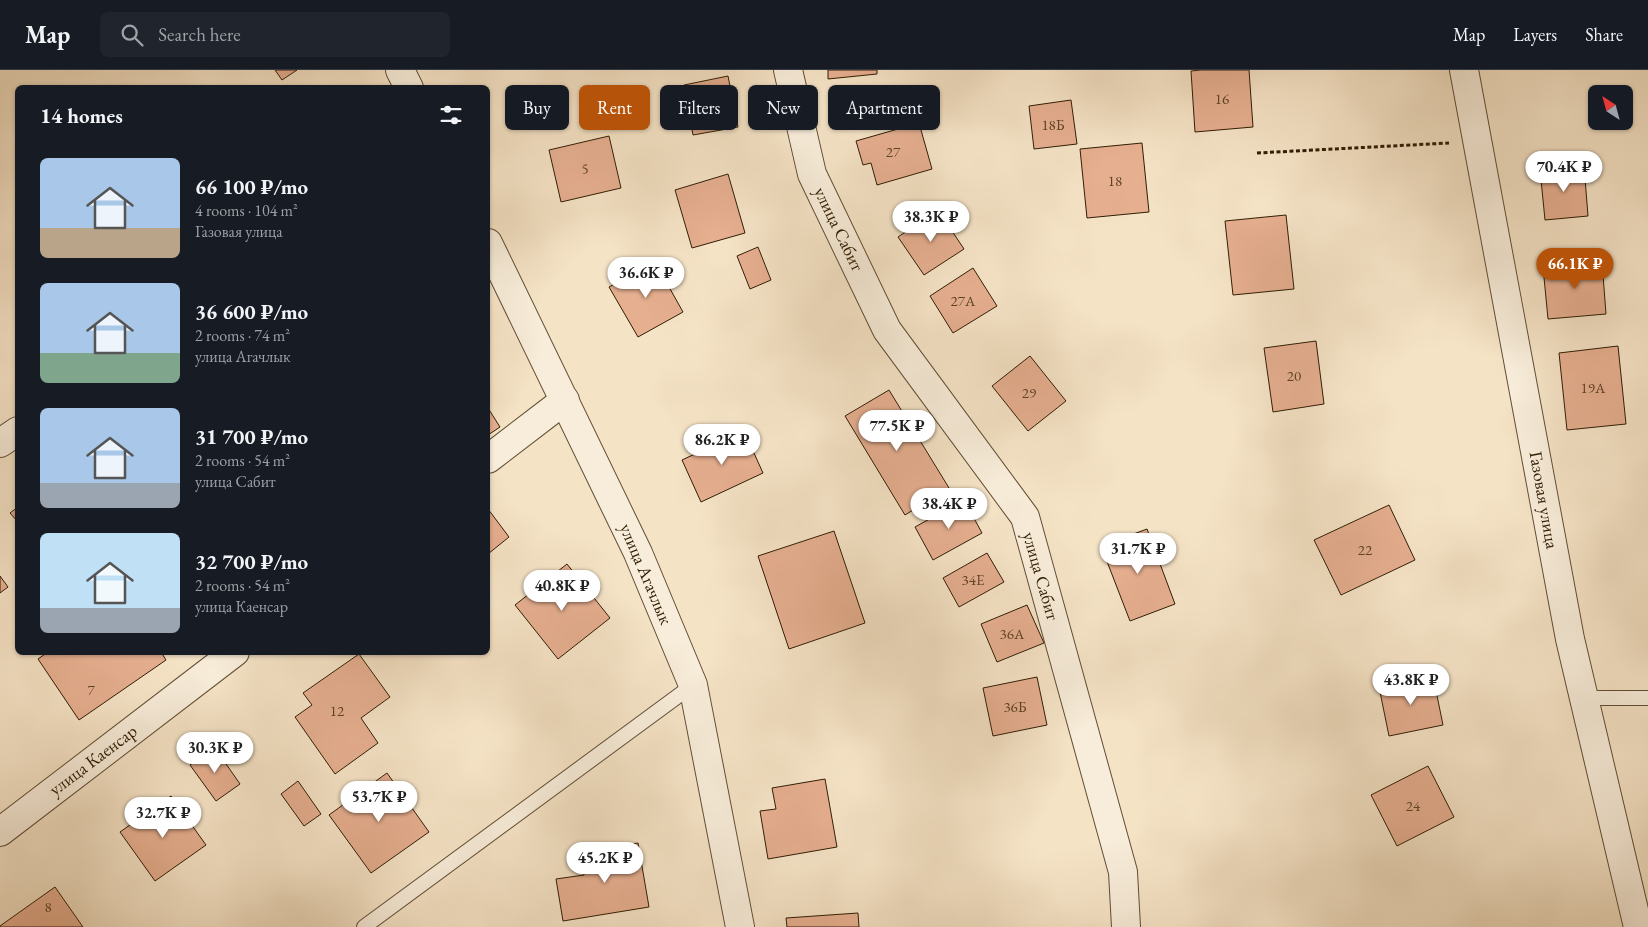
<!DOCTYPE html>
<html lang="en">
<head>
<meta charset="utf-8">
<style>
  :root { --surface:#171b24; --page:#20242c; --text:#f1f3f6; --muted:#9ea1a6; --line:#363941; --accent:#b45309 }
  body { margin:0; font-family:"EB Garamond",serif; background:var(--page); color:var(--text); height:100vh; display:flex; flex-direction:column; font-size:19px; white-space:nowrap }
  * { box-sizing:border-box; margin:0 }
  p { font-size:16px; color:var(--muted) }
  .icon { flex:none; width:28px; height:28px; fill:none; stroke:currentColor; stroke-width:2; stroke-linecap:round; stroke-linejoin:round }
  .map { position:relative; flex:1; overflow:hidden }
  .sheet { position:absolute; left:15px; top:15px; width:475px; height:570px; display:flex; flex-direction:column; background:var(--surface); border-radius:8px; box-shadow:0 1px 4px #0004 }
  .sheet>* { flex:none }
  .hud { position:absolute; left:505px; top:15px; width:475px; height:45px; display:flex; gap:10px }
  .needle { width:32px; rotate:324deg }
  .fabs { position:absolute; left:1588px; top:15px; display:grid; gap:10px }
  .fabs a { display:grid; place-items:center; width:45px; height:45px; border-radius:8px; background:var(--surface); box-shadow:0 1px 4px #0004; font-size:25px }
  .price { position:absolute; translate:-50% -42px; padding:0 11px; border-radius:18px; background:#fff; color:#222; font-size:16px; line-height:32px; filter:drop-shadow(0 1px 2px #0008) }
  .price::after { content:''; position:absolute; left:50%; top:30px; width:15px; height:11px; margin-left:-8px; background:inherit; clip-path:polygon(0 0,100% 0,50% 100%) }
  .price.selected { background:var(--accent); color:#fff }
  ul { padding:0; list-style:none }
  li { display:flex; align-items:center; gap:15px; height:125px; padding:0 25px }
  li span { display:grid; place-items:center; flex:none; width:140px; height:100px; border-radius:8px; color:#555 }
  li>.icon { margin-inline-start:auto }
  span .icon { width:60px; height:60px; fill:#fffc; stroke-width:1 }
  li b { font-size:21px }
  h2 { display:flex; justify-content:space-between; align-items:center; height:60px; padding:0 25px; font-size:21px }
  .tag { padding:0 18px; border-radius:8px; background:var(--surface); box-shadow:0 1px 4px #0004; font-size:18px; line-height:45px }
  .tag.selected { background:var(--accent); color:#fff }
  header { display:flex; align-items:center; gap:30px; box-sizing:border-box; height:70px; padding:0 25px; background:var(--surface); border-bottom:1px solid var(--line) }
  header strong { font-size:24px }
  nav { display:flex; gap:28px; margin-inline-start:auto; font-size:18px }
  .search { width:350px; height:45px; background:var(--page); display:flex; align-items:center; gap:12px; box-sizing:border-box; padding:0 18px; border-radius:8px; color:var(--muted); font-size:19px }
  .map>svg:first-child { display:block }
</style>
</head>
<body>
<header>
<strong>Map</strong>
<div class="search"><svg class="icon" aria-label="search" viewBox="0 0 24 24"><circle cx="10" cy="10" r="6"/><path d="M15 15l6 6"/></svg>Search here</div>
<nav><a>Map</a><a>Layers</a><a>Share</a></nav>
</header>
<div class="map">
<svg width="1648" height="857" viewBox="0 0 1648 857">
  <rect width="100%" height="100%" fill="#f5e3c6"/>
  <filter id="stains"><feTurbulence type="fractalNoise" baseFrequency=".004" numOctaves="4"/><feColorMatrix values="0 0 0 0 .2 0 0 0 0 .09 0 0 0 0 .02 0 0 0 .5 -.17"/></filter>
  <radialGradient id="worn" r=".72"><stop offset=".6" stop-color="#630" stop-opacity="0"/><stop offset="1" stop-color="#630" stop-opacity=".3"/></radialGradient>
  <g fill="#e6af90" stroke="#301d04">
    <polygon points="275,0 297,0 282,10"/>
    <polygon points="828,0 877,0 877,4 828,9"/>
    <polygon points="1201,0 1249,0 1253,57 1195,62 1191,1"/>
    <polygon points="728,6 738,57 693,65 684,15"/>
    <polygon points="1071,30 1077,74 1034,79 1029,36"/>
    <polygon points="919,53 932,99 877,115 871,93 863,95 856,71"/>
    <polygon points="609,66 621,118 561,132 549,80"/>
    <polygon points="1142,73 1149,142 1087,148 1080,79"/>
    <polygon points="1584,96 1588,146 1545,150 1540,100"/>
    <polygon points="728,104 745,163 692,178 675,120"/>
    <polygon points="938,140 964,179 924,205 898,167"/>
    <polygon points="1286,145 1294,219 1233,225 1225,151"/>
    <polygon points="758,177 771,210 750,219 737,186"/>
    <polygon points="655,192 683,242 638,267 609,217"/>
    <polygon points="1602,192 1606,244 1548,249 1543,197"/>
    <polygon points="973,198 997,236 953,263 930,226"/>
    <polygon points="1316,271 1324,334 1273,342 1264,278"/>
    <polygon points="1618,276 1626,354 1567,360 1559,283"/>
    <polygon points="1030,286 1066,331 1028,361 992,316"/>
    <polygon points="889,320 949,418 905,445 845,346"/>
    <polygon points="488,338 500,357 488,365"/>
    <polygon points="744,361 763,403 701,432 682,390"/>
    <polygon points="964,430 982,463 933,490 915,457"/>
    <polygon points="1389,435 1415,490 1341,525 1314,470"/>
    <polygon points="18,437 18,452 10,443"/>
    <polygon points="488,439 509,467 488,484"/>
    <polygon points="1147,459 1175,534 1130,551 1101,476"/>
    <polygon points="834,461 865,553 789,579 758,486"/>
    <polygon points="987,483 1004,512 959,537 943,508"/>
    <polygon points="567,494 610,548 558,589 515,535"/>
    <polygon points="0,506 8,517 0,523"/>
    <polygon points="1027,535 1044,573 997,592 981,554"/>
    <polygon points="48,582 161,582 166,590 79,650 38,589"/>
    <polygon points="359,584 390,627 361,648 378,673 335,704 295,647 312,635 303,623"/>
    <polygon points="1433,606 1443,655 1389,666 1379,617"/>
    <polygon points="1037,607 1047,655 993,666 983,618"/>
    <polygon points="215,678 240,714 216,731 190,695"/>
    <polygon points="1428,696 1454,747 1397,776 1371,725"/>
    <polygon points="387,703 429,762 371,803 329,745"/>
    <polygon points="825,709 837,777 768,789 760,741 776,739 772,718"/>
    <polygon points="298,711 321,744 304,756 281,724"/>
    <polygon points="171,726 206,775 155,811 120,762"/>
    <polygon points="638,773 649,837 563,851 556,809 584,805 580,782"/>
    <polygon points="55,817 83,857 0,857 0,856"/>
    <polygon points="858,843 859,857 787,857 786,848"/>
  </g>
  <g fill="none" stroke-linecap="round" stroke-linejoin="round">
    <defs>
      <g id="service">
        <polyline points="1584,628 1648,628"/>
        <polyline points="364,857 693,615"/>
      </g>
      <g id="minor">
        <polyline points="400,0 409,18"/>
        <polyline points="788,0 812,104 887,260 1025,447 1123,802 1126,857"/>
        <polyline points="1464,0 1570,569 1638,857"/>
        <polyline points="488,173 638,483 693,615 740,857"/>
        <polyline points="0,373 18,361"/>
        <polyline points="488,389 565,330"/>
        <polyline points="0,762 235,582"/>
      </g>
    </defs>
    <use href="#service" stroke="#614e34" stroke-width="16"/>
    <use href="#minor" stroke="#614e34" stroke-width="30"/>
    <polyline stroke="#301d04" stroke-width="3" stroke-dasharray="4 2.5" stroke-linecap="butt" points="1257,83 1449,73"/>
    <use href="#service" stroke="#f8edda" stroke-width="14"/>
    <use href="#minor" stroke="#f8edda" stroke-width="28"/>
  </g>
  <g text-anchor="middle" stroke-width="4.5" stroke-linejoin="round" paint-order="stroke">
    <g font-size="15" fill="#5e4227">
      <text x="1222" y="34">16</text>
      <text x="1053" y="60">18Б</text>
      <text x="893" y="87">27</text>
      <text x="585" y="104">5</text>
      <text x="1115" y="116">18</text>
      <text x="963" y="236">27А</text>
      <text x="1294" y="311">20</text>
      <text x="1593" y="323">19А</text>
      <text x="1029" y="328">29</text>
      <text x="1365" y="485">22</text>
      <text x="973" y="515">34Е</text>
      <text x="1012" y="569">36А</text>
      <text x="91" y="625">7</text>
      <text x="1015" y="642">36Б</text>
      <text x="337" y="646">12</text>
      <text x="1413" y="741">24</text>
      <text x="48" y="842">8</text>
    </g>
    <g font-size="18" fill="#301d04" stroke="#f8edda">
      <text transform="translate(839 159) rotate(64)" y="6">улица Сабит</text>
      <text transform="translate(1544 430) rotate(80)" y="6">Газовая улица</text>
      <text transform="translate(646 504) rotate(67)" y="6">улица Агачлык</text>
      <text transform="translate(1041 506) rotate(74)" y="6">улица Сабит</text>
      <text transform="translate(93 690) rotate(-37)" y="6">улица Каенсар</text>
    </g>
  </g>
  <rect width="100%" height="100%" filter="url(#stains)"/>
  <rect width="100%" height="100%" fill="url(#worn)"/>
</svg>
<div class="fabs">
<a><svg class="needle" viewBox="-14 -14 28 28"><path d="M0-13l5 13h-10z" fill="#e53935"/><path d="M0 13l5-13h-10z" fill="#9ea1a6"/></svg></a>
</div>
<b class="price" style="left:1564px;top:123px">70.4K ₽</b>
<b class="price" style="left:931px;top:173px">38.3K ₽</b>
<b class="price selected" style="left:1575px;top:220px">66.1K ₽</b>
<b class="price" style="left:646px;top:229px">36.6K ₽</b>
<b class="price" style="left:897px;top:382px">77.5K ₽</b>
<b class="price" style="left:722px;top:396px">86.2K ₽</b>
<b class="price" style="left:949px;top:460px">38.4K ₽</b>
<b class="price" style="left:1138px;top:505px">31.7K ₽</b>
<b class="price" style="left:562px;top:542px">40.8K ₽</b>
<b class="price" style="left:1411px;top:636px">43.8K ₽</b>
<b class="price" style="left:215px;top:704px">30.3K ₽</b>
<b class="price" style="left:379px;top:753px">53.7K ₽</b>
<b class="price" style="left:163px;top:769px">32.7K ₽</b>
<b class="price" style="left:605px;top:814px">45.2K ₽</b>
<div class="hud">
<a class="tag">Buy</a>
<a class="tag selected">Rent</a>
<a class="tag">Filters</a>
<a class="tag">New</a>
<a class="tag">Apartment</a>
</div>
<section class="sheet">
<h2>14 homes<svg class="icon" aria-label="filters" viewBox="0 0 24 24"><path d="M4 7h16M4 17h16"/><circle cx="9" cy="7" r="2"/><circle cx="15" cy="17" r="2"/></svg></h2>
<ul>
<li><span style="background:linear-gradient(#a9c7e8 70%,#b9a48a 0)"><svg class="icon" aria-label="home" viewBox="0 0 24 24"><path d="M3 11l9-7 9 7M6 9v11h12V9"/></svg></span><div><b>66 100 ₽/mo</b><p>4 rooms · 104 m²</p><p>Газовая улица</p></div></li>
<li><span style="background:linear-gradient(#a9c7e8 70%,#7fa58c 0)"><svg class="icon" aria-label="home" viewBox="0 0 24 24"><path d="M3 11l9-7 9 7M6 9v11h12V9"/></svg></span><div><b>36 600 ₽/mo</b><p>2 rooms · 74 m²</p><p>улица Агачлык</p></div></li>
<li><span style="background:linear-gradient(#a9c7e8 75%,#9aa5b1 0)"><svg class="icon" aria-label="home" viewBox="0 0 24 24"><path d="M3 11l9-7 9 7M6 9v11h12V9"/></svg></span><div><b>31 700 ₽/mo</b><p>2 rooms · 54 m²</p><p>улица Сабит</p></div></li>
<li><span style="background:linear-gradient(#bfe0f5 75%,#9aa5b1 0)"><svg class="icon" aria-label="home" viewBox="0 0 24 24"><path d="M3 11l9-7 9 7M6 9v11h12V9"/></svg></span><div><b>32 700 ₽/mo</b><p>2 rooms · 54 m²</p><p>улица Каенсар</p></div></li>
</ul>
</section>
</div>
</body>
</html>
